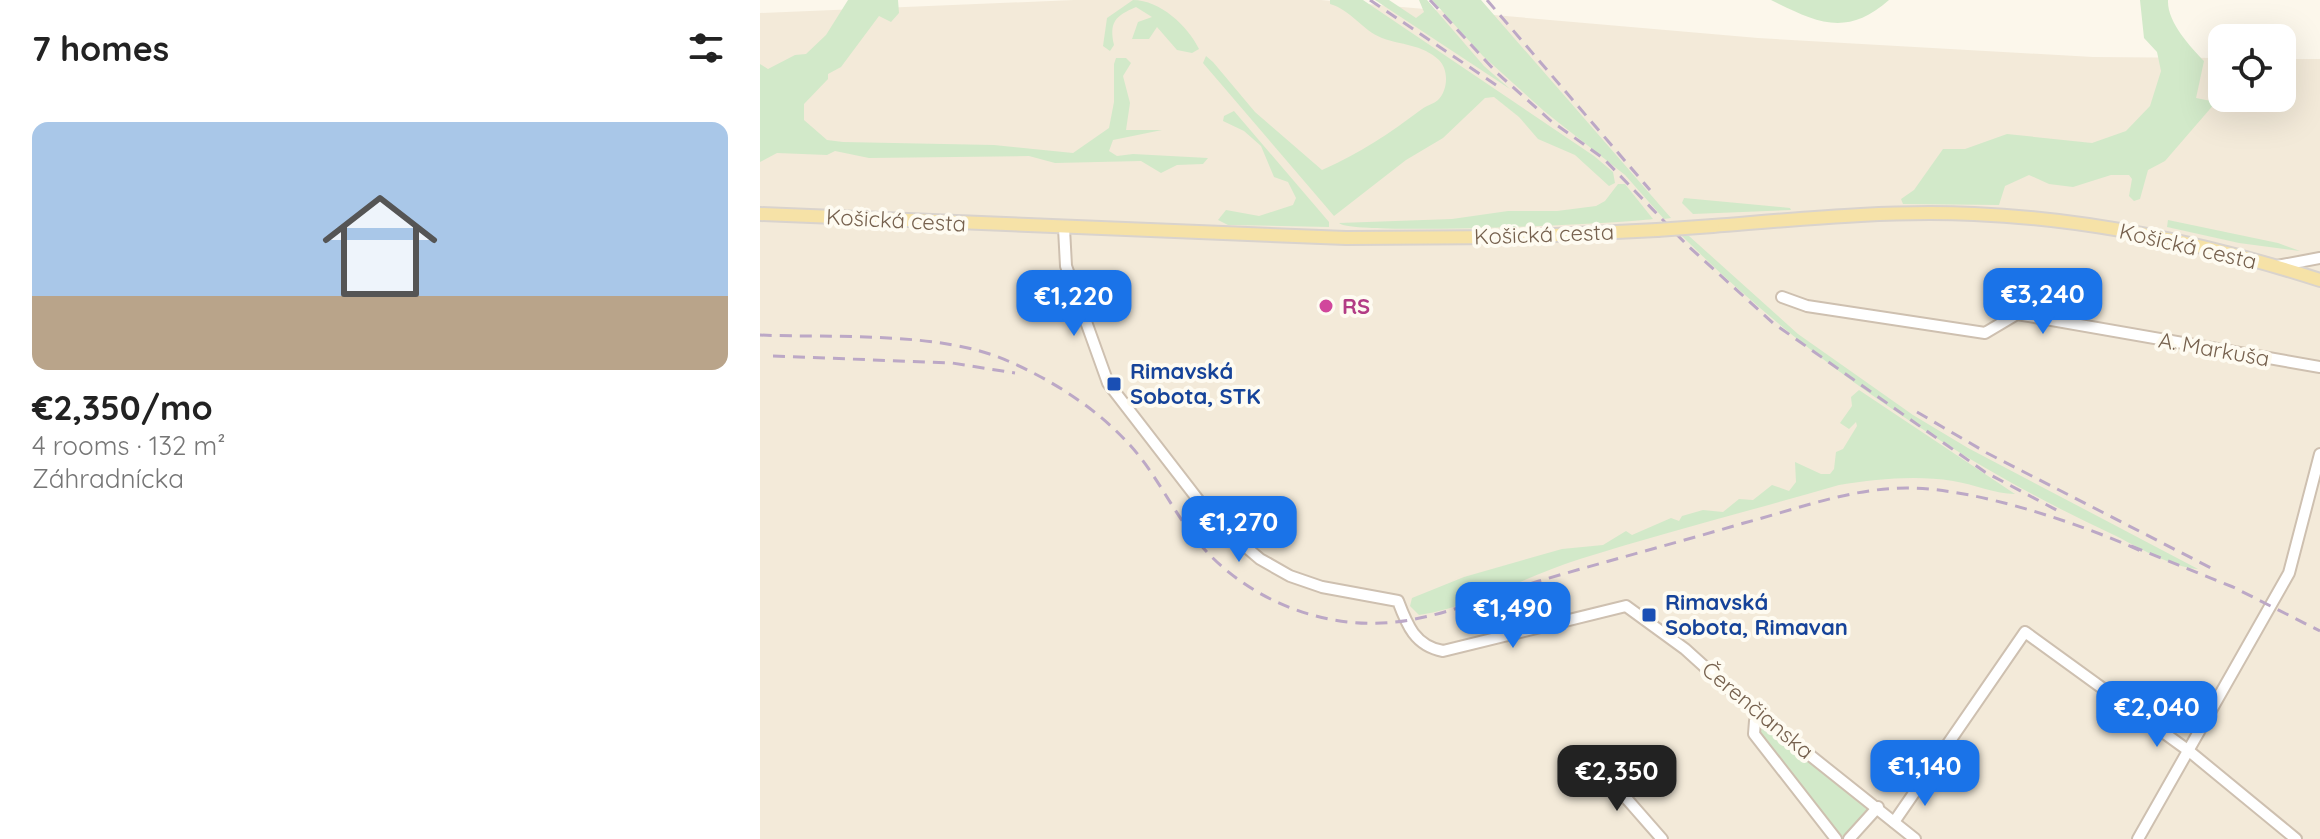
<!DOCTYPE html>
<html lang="en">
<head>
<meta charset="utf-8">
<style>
  :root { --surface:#fff; --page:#f6f6f6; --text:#222; --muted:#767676; --line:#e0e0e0; --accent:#1a73e8 }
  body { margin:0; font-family:Quicksand,sans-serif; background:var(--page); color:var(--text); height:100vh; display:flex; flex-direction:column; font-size:30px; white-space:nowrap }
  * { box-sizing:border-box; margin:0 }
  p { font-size:26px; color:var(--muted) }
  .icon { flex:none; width:44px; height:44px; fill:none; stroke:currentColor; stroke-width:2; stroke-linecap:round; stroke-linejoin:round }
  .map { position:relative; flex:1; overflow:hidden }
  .sheet { display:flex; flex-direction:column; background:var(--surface); width:760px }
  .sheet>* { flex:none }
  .tools { position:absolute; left:1448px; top:24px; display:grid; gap:16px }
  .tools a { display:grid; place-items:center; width:88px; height:88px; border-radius:16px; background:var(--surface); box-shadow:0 8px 32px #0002; font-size:40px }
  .price { position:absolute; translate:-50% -68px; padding:0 18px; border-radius:16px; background:var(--accent); color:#fff; font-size:26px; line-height:52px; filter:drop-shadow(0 2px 4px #0008) }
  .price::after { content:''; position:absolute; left:50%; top:48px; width:24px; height:18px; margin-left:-12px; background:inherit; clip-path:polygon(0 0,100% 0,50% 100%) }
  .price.on { background:#222; color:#fff }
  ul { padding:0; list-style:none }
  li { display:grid; align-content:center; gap:16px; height:424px; padding:0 32px }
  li+li { border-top:2px solid var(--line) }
  li span { display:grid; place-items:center; height:248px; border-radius:16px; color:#555 }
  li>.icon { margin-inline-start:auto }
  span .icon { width:144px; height:144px; fill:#fffc; stroke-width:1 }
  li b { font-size:34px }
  h2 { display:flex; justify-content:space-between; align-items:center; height:96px; padding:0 32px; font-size:34px }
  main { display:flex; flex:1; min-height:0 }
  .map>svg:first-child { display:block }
</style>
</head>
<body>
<main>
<section class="sheet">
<h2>7 homes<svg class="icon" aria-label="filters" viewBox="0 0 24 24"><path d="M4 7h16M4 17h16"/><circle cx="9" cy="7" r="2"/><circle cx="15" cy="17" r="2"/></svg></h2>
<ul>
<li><span style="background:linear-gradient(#a9c7e8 70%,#b9a48a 0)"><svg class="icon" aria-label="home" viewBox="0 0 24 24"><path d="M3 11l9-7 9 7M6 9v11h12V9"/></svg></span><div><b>€2,350/mo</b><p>4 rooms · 132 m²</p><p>Záhradnícka</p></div></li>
</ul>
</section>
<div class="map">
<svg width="1560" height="839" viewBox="0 0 1560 839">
  <rect width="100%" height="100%" fill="#fcf7eb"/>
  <polygon fill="#f3ead9" points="314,0 561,0 998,38 1333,57 1462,58 1462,98 1522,98 1522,59 1560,59 1560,839 0,839 0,13"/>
  <g fill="#d2e9c9">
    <polygon points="88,0 138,0 139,13 131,22 119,16 81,67 68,74 68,79 44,104 44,120 67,140 83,142 234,145 313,153 349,128 354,102 354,64 356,58 366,58 371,63 363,76 370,103 366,130 402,130 353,140 349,151 357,156 373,154 448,158 443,164 417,165 401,173 381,161 295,163 269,156 109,158 75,151 67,155 17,153 0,162 0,64 8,69 35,55 46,54 66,35"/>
    <path d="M373 0C400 0 428 26 439 49L432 53 417 50 397 27 389 39H372L378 22 392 17 376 7C355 16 349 22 354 45L350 51 343 46 347 18Z"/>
    <path d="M570 0H603L834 156 853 172 855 183 849 186 815 155 778 139 759 117 734 97 725 98 683 138 646 160 574 216 443 63 446 56 453 62 495 112 562 170C599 154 630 133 662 109 667 105 674 104 678 100 688 90 689 70 679 60 662 44 640 45 622 38 602 30 591 10 570 4Z"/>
    <polygon points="615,0 629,0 656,18 664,12 659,0 667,0 724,66 750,89"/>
    <polygon points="672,0 721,0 911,218 904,219 865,175 784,111 723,56"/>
    <path d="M1011 0H1129C1086 38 1056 22 1011 0Z"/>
    <path d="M1380 0H1408C1407 22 1430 46 1444 61L1436 98 1456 102 1405 161 1388 170 1380 199 1374 201 1369 196 1372 179 1369 175H1351L1313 187 1289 184 1269 175 1245 186 1239 205 1143 204 1141 199 1154 190 1183 149H1205L1247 134 1332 143 1366 131 1390 106 1401 71 1397 52 1384 38Z"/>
    <polygon points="474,111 569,222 569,227 468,225 458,220 466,210 499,216 533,205 536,198 528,182 514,177 501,146 484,131 463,121 464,116"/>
    <path d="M858 184H865L893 219C858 224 591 236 579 223L692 219 748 211H797L836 206 845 201Z"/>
    <polygon points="924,198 1030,208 1031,210 933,214 922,203"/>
    <polygon points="1408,220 1518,243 1540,251 1479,243 1407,227"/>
    <path d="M922 236H929L1038 334 1153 415 1208 448 1438 569C1411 567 1378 547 1354 535 1198 463 1044 358 922 236Z"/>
    <path d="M1099 390 1255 494C1236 494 1213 484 1193 481 1155 475 1117 479 1079 485 993 510 906 532 820 559 766 576 716 606 659 615L650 606 652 598 704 577 802 549 843 545 866 531 872 535 911 518 919 521 922 516 943 510 963 512 979 499 993 500 1012 485 1029 491 1036 482 1035 462 1061 474H1070L1074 469 1076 452 1083 449 1097 426 1096 422 1089 429 1080 423 1092 406 1091 397Z"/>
    <polygon points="998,721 1110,812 1090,834 1082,836 1075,833 998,732"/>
  </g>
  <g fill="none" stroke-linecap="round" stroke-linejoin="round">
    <defs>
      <g id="minor">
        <path d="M304 228 306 266 348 383 453 519 500 559 530 576 562 587 638 601C647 625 655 646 683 651L866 606 925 649 987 705 1155 839"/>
        <polyline points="1517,266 1560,258"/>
        <polyline points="1022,297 1047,306 1225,333 1257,314 1560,367"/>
        <polyline points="1000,715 995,721 994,734 1076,839"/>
        <polyline points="837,765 902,839"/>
        <polyline points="1134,822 1265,632 1429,751 1536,839"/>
        <polyline points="1089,839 1118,807"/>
        <polyline points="1378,839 1529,573 1560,454"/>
      </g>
      <g id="major">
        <polyline points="0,214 586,238 752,237 897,230"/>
        <path d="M953 226C1040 219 1127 210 1214 214 1332 219 1448 244 1560 280"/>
      </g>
    </defs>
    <use href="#minor" stroke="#cec0b0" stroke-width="14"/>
    <use href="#major" stroke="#d9d3cd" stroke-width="16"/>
    <use href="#minor" stroke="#fff" stroke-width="10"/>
    <use href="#major" stroke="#f6e2a7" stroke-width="12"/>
    <g stroke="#bca8c6" stroke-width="3" stroke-dasharray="12 8" stroke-linecap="butt">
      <polyline points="610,0 739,87"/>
      <polyline points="670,0 736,72 791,121 843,158 927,245 1013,323 1225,472 1302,513"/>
      <polyline points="727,0 890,190"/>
      <path d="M0 335C75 338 181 331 248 361 290 379 336 408 367 442 392 468 407 500 428 529 465 581 525 615 588 622 658 630 715 600 779 581 847 561 916 543 984 523 1037 509 1091 488 1147 488 1215 488 1319 523 1381 551"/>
      <polyline points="13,356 192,363 255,373"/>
      <polyline points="1157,412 1227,453 1453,569"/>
      <polyline points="1371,546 1473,587 1560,631"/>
    </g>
    <defs>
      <polyline id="major-bridge" points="897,230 953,226"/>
    </defs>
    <use href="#major-bridge" stroke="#d9d3cd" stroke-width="16" stroke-linecap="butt"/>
    <use href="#major-bridge" stroke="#f6e2a7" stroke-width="12"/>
  </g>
  <circle fill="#d1479c" stroke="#fefbf1" stroke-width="3" cx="566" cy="306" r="8"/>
  <g fill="#1a4fb4" stroke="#fefbf1" stroke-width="3">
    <rect x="346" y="376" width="16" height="16" rx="4"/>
    <rect x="881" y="607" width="16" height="16" rx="4"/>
  </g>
  <g text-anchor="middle" stroke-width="8" stroke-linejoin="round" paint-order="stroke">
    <g font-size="22" fill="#76614e" stroke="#fefbf1">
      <text transform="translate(136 220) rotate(3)" y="8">Košická cesta</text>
      <text transform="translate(784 234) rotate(-2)" y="8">Košická cesta</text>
      <text transform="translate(1428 246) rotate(13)" y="8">Košická cesta</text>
      <text transform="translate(1454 349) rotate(10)" y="8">A. Markuša</text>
      <text transform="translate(998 710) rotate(40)" y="8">Čerenčianska</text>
    </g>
    <g font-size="22" font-weight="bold" fill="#b23c85" stroke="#fefbf1" text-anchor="start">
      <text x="582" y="314">RS</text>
    </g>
    <g font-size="22" font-weight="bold" fill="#164399" stroke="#fefbf1" text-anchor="start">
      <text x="370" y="379">Rimavská<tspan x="370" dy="25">Sobota, STK</tspan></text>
      <text x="905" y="610">Rimavská<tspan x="905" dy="25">Sobota, Rimavan</tspan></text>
    </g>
  </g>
</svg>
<div class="tools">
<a><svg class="icon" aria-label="locate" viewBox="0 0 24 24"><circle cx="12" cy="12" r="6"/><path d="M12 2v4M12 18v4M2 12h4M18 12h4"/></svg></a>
</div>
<b class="price" style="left:1283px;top:336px">€3,240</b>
<b class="price" style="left:314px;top:338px">€1,220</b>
<b class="price" style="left:479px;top:564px">€1,270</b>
<b class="price" style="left:753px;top:650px">€1,490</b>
<b class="price" style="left:1397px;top:749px">€2,040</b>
<b class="price" style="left:1165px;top:808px">€1,140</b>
<b class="price on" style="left:857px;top:813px">€2,350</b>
</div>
</main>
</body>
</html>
